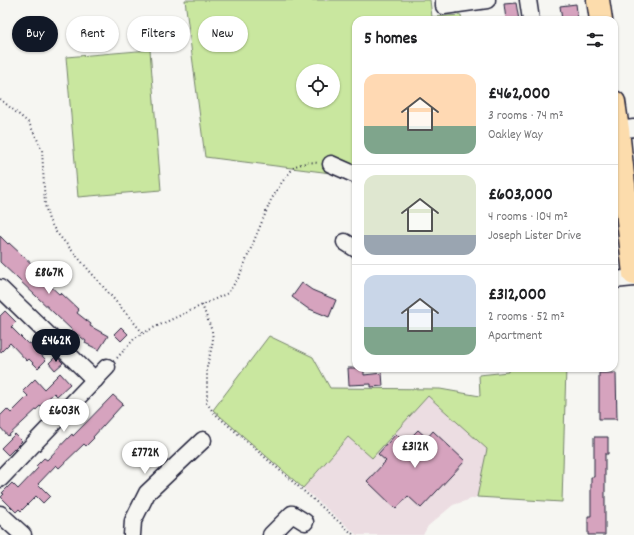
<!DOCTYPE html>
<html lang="en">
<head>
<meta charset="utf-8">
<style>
  :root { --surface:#fff; --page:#f2f2f2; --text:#202124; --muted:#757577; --line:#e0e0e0; --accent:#111827 }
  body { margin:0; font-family:Dekko,sans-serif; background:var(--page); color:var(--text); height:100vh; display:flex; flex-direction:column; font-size:15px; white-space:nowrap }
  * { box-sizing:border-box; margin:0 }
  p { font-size:13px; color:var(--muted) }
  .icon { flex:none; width:22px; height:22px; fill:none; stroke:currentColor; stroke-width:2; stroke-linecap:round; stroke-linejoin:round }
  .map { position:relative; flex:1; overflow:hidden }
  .details { position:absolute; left:352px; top:16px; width:266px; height:356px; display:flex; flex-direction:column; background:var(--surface); border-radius:12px; box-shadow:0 1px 3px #0004 }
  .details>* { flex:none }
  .banner { position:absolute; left:12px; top:16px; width:280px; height:36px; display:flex; gap:8px }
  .tools { position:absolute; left:296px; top:64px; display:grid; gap:8px }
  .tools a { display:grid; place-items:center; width:44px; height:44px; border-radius:50%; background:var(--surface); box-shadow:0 1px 3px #0004; font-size:20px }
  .price { position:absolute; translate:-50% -34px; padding:0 9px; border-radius:14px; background:#fff; color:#222; font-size:13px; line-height:26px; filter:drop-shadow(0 1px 2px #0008) }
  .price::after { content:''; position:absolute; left:50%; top:24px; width:12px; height:9px; margin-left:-6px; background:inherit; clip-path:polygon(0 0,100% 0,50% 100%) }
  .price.active { background:var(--accent); color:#fff }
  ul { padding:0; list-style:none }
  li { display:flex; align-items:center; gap:12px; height:100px; padding:0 12px }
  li+li { border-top:1px solid var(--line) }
  li span { display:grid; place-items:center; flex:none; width:112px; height:80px; border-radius:12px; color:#555 }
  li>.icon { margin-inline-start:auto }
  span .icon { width:48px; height:48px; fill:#fffc; stroke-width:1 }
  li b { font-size:17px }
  h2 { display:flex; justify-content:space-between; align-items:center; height:48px; padding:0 12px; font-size:17px }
  .pill { padding:0 14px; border-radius:18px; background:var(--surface); box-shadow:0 1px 3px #0004; font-size:14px; line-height:36px }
  .pill.active { background:var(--accent); color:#fff }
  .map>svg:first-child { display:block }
</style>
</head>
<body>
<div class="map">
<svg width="634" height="535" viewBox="0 0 634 535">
  <rect width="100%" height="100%" fill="#f6f6f2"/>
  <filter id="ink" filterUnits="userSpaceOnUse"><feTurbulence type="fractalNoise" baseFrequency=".025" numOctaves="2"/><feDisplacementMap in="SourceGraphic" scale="8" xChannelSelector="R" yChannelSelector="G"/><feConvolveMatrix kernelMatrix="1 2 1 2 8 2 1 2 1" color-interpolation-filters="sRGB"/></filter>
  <g filter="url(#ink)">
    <polygon fill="#ecdde2" points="269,336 313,357 330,388 440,389 480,396 479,375 508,372 508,368 566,368 562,502 477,497 453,505 428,526 423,535 357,535 213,410"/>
    <g fill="#c9e79f" stroke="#76846d" fill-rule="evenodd">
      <path d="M185 0H430L432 17 461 15 462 20H356V177L323 172 205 157ZM303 71H333V101H303Z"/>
      <polygon points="150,50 161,190 78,197 66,57"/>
      <polygon points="269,336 313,357 330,388 440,389 480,396 479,375 508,372 508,368 566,368 562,502 477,497 487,449 428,396 372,458 348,437 303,488 213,410"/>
    </g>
    <g fill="#d6a3be" stroke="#22223b">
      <polygon points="516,3 519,20 506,20 504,4"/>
      <polygon points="576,4 578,20 562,20 560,6"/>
      <polygon points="0,236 8,244 9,243 47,278 45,281 60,295 61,293 79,310 77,313 91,324 90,326 108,336 99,350 85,343 86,341 73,331 0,262"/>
      <polygon points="302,283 312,290 336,300 329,317 307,308 292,297"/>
      <polygon points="5,311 16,322 11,327 28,344 30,343 46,360 38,368 29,359 27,361 10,343 0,353 0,316"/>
      <polygon points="121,327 128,334 121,341 114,334"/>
      <polygon points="56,356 63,363 55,370 49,363"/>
      <polygon points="348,368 364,368 364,375 382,373 383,386 371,387 371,384 349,385"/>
      <polygon points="60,373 70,384 57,396 54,393 8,436 0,427 0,416 7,409 11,413 28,396 23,391 35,379 44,389"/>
      <polygon points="599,373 616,373 617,419 599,419"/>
      <polygon points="113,395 123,404 93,437 94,438 86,446 84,444 59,468 56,465 38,484 50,496 43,503 36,496 21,511 19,509 16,512 1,497 4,494 2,493 12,483 18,489 38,468 36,466 44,458 47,460 72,434 73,436"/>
      <polygon points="418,430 427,438 433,431 465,461 421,508 408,496 396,509 367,481 386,461 378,454 396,434 405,443"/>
      <polygon points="15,434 22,441 8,455 1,448"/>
      <polygon points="594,437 608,437 608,454 605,454 605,535 588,535 588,516 591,516 591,477 594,477"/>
    </g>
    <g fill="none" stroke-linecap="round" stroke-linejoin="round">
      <defs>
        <g id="minor">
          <polyline points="444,0 444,6 487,0"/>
          <polyline points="528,0 531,20"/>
          <polyline points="618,130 634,128"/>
          <polyline points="331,164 356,175"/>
          <polyline points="345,242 356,249"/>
          <polyline points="614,280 634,278"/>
          <polyline points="0,288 95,380"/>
          <polyline points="0,479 107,367"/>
          <polyline points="0,514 23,535"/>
          <polyline points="132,535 133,521 147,493 203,440"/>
          <polyline points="271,535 292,514 305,522"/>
        </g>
        <g id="highway">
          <polyline points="598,0 601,20"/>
          <polyline points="614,102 618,130 634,274"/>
        </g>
      </defs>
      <use href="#minor" stroke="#22223b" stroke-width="19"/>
      <use href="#highway" stroke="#22223b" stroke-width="25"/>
      <g stroke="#22223b" stroke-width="2" stroke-dasharray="1 3" stroke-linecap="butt">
        <polyline points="0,99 29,123 42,149 45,205 49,220 56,232 143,333"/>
        <polyline points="202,305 212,331 213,341 207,367 207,403 213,412 354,535"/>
        <polyline points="117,358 135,338 149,330 228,293 239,277 271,200 282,182 295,166 309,162 318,163"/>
      </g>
      <use href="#minor" stroke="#f6f6f2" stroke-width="16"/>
      <use href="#highway" stroke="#fcdcac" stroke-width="22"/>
    </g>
  </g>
</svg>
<div class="tools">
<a><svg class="icon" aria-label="locate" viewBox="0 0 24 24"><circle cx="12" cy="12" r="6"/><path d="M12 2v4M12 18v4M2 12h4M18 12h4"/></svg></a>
</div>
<b class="price" style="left:49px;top:295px">£867K</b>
<b class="price active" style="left:56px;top:363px">£462K</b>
<b class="price" style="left:64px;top:433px">£603K</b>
<b class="price" style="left:415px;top:469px">£312K</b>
<b class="price" style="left:145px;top:475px">£772K</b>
<div class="banner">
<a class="pill active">Buy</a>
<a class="pill">Rent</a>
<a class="pill">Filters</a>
<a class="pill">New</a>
</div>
<section class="details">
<h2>5 homes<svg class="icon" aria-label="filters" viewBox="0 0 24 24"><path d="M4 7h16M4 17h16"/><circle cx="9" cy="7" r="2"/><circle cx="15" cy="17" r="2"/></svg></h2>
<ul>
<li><span style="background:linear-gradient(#ffd9b3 65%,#7fa58c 0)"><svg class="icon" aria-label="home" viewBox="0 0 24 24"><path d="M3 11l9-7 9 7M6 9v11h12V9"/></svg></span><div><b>£462,000</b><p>3 rooms · 74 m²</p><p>Oakley Way</p></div></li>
<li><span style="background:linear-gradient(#dfe7d0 75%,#9aa5b1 0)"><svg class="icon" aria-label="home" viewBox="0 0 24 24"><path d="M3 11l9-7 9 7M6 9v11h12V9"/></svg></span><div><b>£603,000</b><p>4 rooms · 104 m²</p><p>Joseph Lister Drive</p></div></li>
<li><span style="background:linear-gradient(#c9d6e8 65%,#7fa58c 0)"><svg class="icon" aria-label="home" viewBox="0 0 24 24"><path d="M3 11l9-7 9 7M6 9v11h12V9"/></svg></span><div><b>£312,000</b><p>2 rooms · 52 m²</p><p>Apartment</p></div></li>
</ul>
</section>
</div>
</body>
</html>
